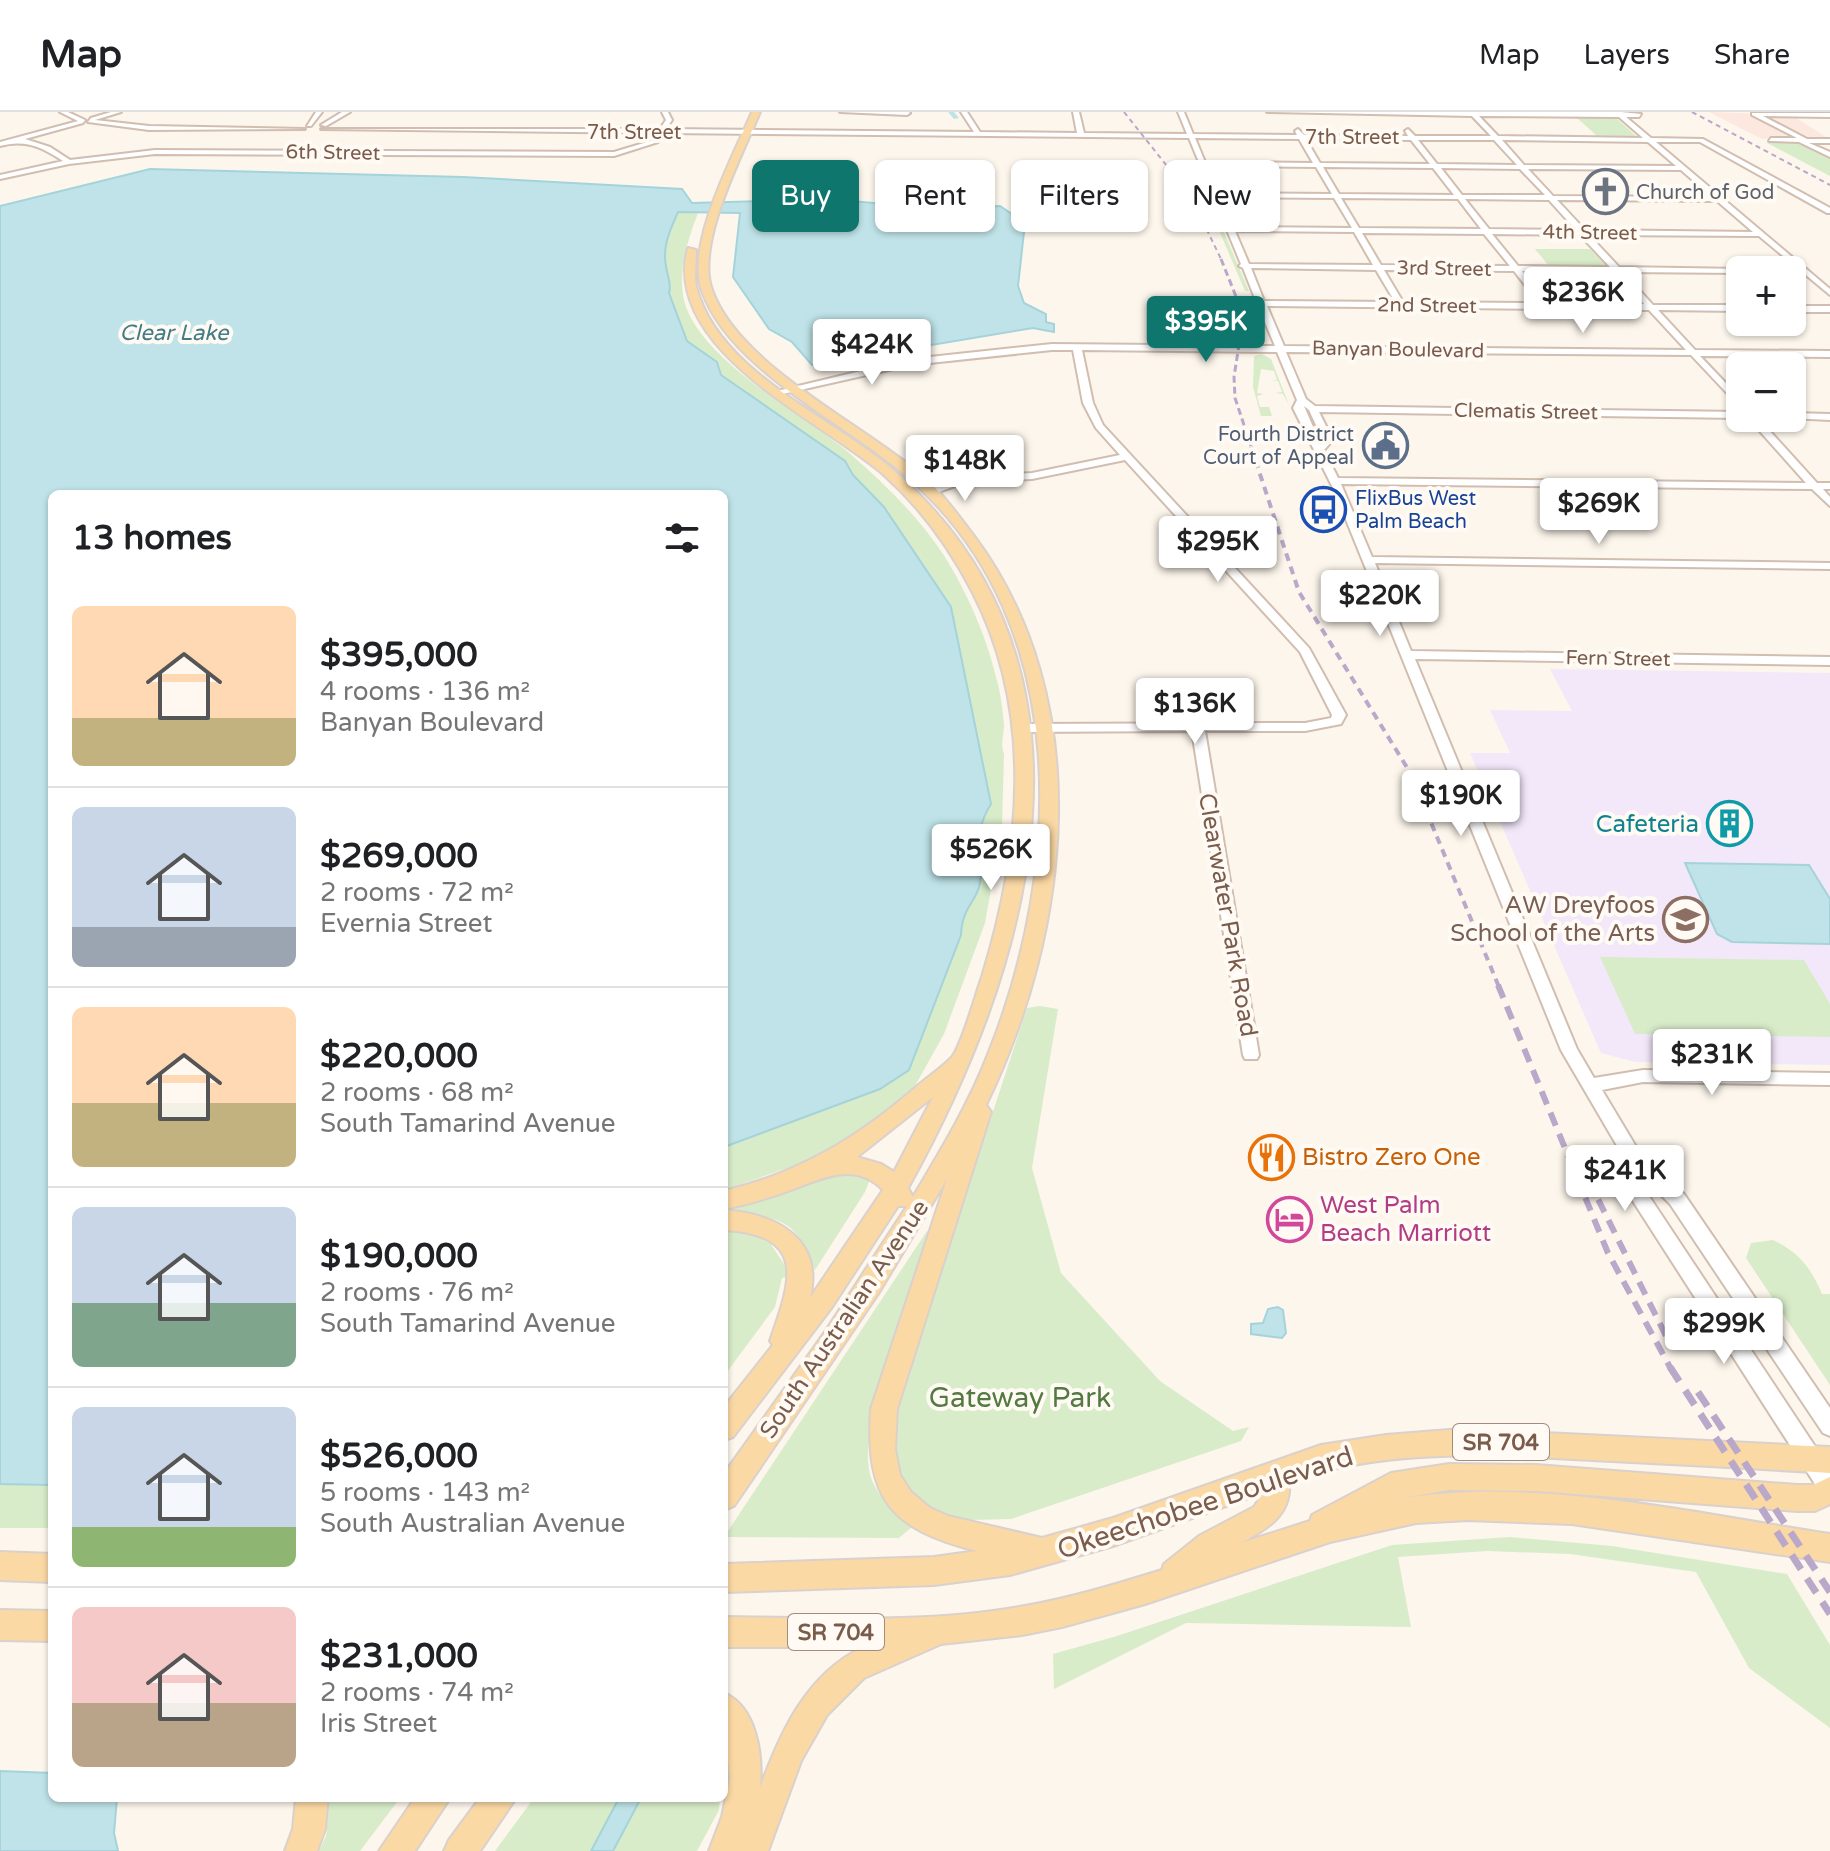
<!DOCTYPE html>
<html lang="en">
<head>
<meta charset="utf-8">
<style>
  :root { --surface:#fff; --page:#f6f6f6; --text:#202124; --muted:#757577; --line:#e0e0e0; --accent:#0f766e }
  body { margin:0; font-family:"Varela Round",sans-serif; background:var(--page); color:var(--text); height:100vh; display:flex; flex-direction:column; font-size:30px; white-space:nowrap }
  * { box-sizing:border-box; margin:0 }
  p { font-size:26px; color:var(--muted) }
  .icon { flex:none; width:44px; height:44px; fill:none; stroke:currentColor; stroke-width:2; stroke-linecap:round; stroke-linejoin:round }
  .map { position:relative; flex:1; overflow:hidden }
  .drawer { position:absolute; left:48px; top:378px; width:680px; height:1312px; display:flex; flex-direction:column; background:var(--surface); border-radius:12px; box-shadow:0 2px 6px #0004 }
  .drawer>* { flex:none }
  .top-card { position:absolute; left:752px; top:48px; width:760px; height:72px; display:flex; gap:16px }
  .tools { position:absolute; left:1726px; top:144px; display:grid; gap:16px }
  .tools a { display:grid; place-items:center; width:80px; height:80px; border-radius:12px; background:var(--surface); box-shadow:0 2px 6px #0004; font-size:40px }
  .price { position:absolute; translate:-50% -68px; padding:0 18px; border-radius:8px; background:#fff; color:#222; font-size:26px; line-height:52px; filter:drop-shadow(0 2px 4px #0008) }
  .price::after { content:''; position:absolute; left:50%; top:48px; width:24px; height:18px; margin-left:-12px; background:inherit; clip-path:polygon(0 0,100% 0,50% 100%) }
  .price.selected { background:var(--accent); color:#fff }
  ul { padding:0; list-style:none }
  li { display:flex; align-items:center; gap:24px; height:200px; padding:0 24px }
  li+li { border-top:2px solid var(--line) }
  li span { display:grid; place-items:center; flex:none; width:224px; height:160px; border-radius:12px; color:#555 }
  li>.icon { margin-inline-start:auto }
  span .icon { width:96px; height:96px; fill:#fffc; stroke-width:1 }
  li b { font-size:34px }
  h2 { display:flex; justify-content:space-between; align-items:center; height:96px; padding:0 24px; font-size:34px }
  .chip { padding:0 28px; border-radius:12px; background:var(--surface); box-shadow:0 2px 6px #0004; font-size:28px; line-height:72px }
  .chip.selected { background:var(--accent); color:#fff }
  header { display:flex; align-items:center; gap:48px; box-sizing:border-box; height:112px; padding:0 40px; background:var(--surface); border-bottom:2px solid var(--line) }
  header strong { font-size:38px }
  nav { display:flex; gap:44px; margin-inline-start:auto; font-size:28px }
  .map>svg:first-child { display:block }
</style>
</head>
<body>
<header>
<strong>Map</strong>
<nav><a>Map</a><a>Layers</a><a>Share</a></nav>
</header>
<div class="map">
<svg width="1830" height="1739" viewBox="0 0 1830 1739">
  <rect width="100%" height="100%" fill="#fdf6ec"/>
  <polygon fill="#fde8e0" points="1709,0 1792,3 1829,27 1762,27"/>
  <polygon fill="#f3e8fa" points="1550,557 1830,561 1830,953 1635,950 1601,941 1470,641 1510,641 1490,598 1572,599"/>
  <g fill="#d8ecc9">
    <polygon points="1576,5 1615,5 1637,25 1597,24"/>
    <polygon points="1767,31 1797,31 1830,45 1830,64"/>
    <polygon points="1177,50 1194,50 1249,179 1245,179 1218,116"/>
    <path d="M692 98 698 101C688 127 679 155 683 183 692 244 803 302 848 340 883 370 917 403 943 442 966 478 986 523 996 565 1000 579 1003 597 1004 613 1004 624 1000 631 1004 642L1002 715 985 811 944 922 911 981 866 1016 802 1051 724 1078V1035L880 977 909 958 961 823C962 794 977 790 980 771 984 740 971 723 991 692L951 495 884 395 852 363 845 349 739 278 721 263 717 250 687 229 669 181 665 152 667 125 678 101Z"/>
    <polygon points="1535,137 1590,137 1606,154 1549,154"/>
    <polygon points="1262,242 1271,247 1289,293 1283,282 1275,281 1282,280 1278,269 1270,268 1277,268 1274,259 1261,257 1257,281 1264,282 1257,284 1260,295 1269,295 1272,304 1261,304 1253,275 1254,244"/>
    <polygon points="1600,845 1804,848 1830,892 1830,925 1635,922"/>
    <polygon points="1040,894 1058,897 1032,1056 1061,1161 1160,1269 1233,1319 1249,1315 1241,1329 1011,1407 970,1408 929,1397 903,1375 889,1340 893,1304 1027,896"/>
    <path d="M830 1062H860L870 1067 865 1080 815 1158C795 1105 784 1110 732 1097L798 1077Z"/>
    <polygon points="739,1117 770,1131 792,1164 782,1166 775,1195 724,1264 724,1120"/>
    <path d="M927 1119 932 1122C913 1179 860 1303 869 1357 872 1381 896 1400 912 1415L899 1426 724 1425Z"/>
    <path d="M1773 1128C1799 1140 1811 1156 1822 1182H1830V1273L1746 1146 1751 1131Z"/>
    <polygon points="0,1372 52,1373 52,1416 0,1416"/>
    <polygon points="1510,1425 1612,1434 1787,1462 1830,1533 1830,1616 1749,1556 1696,1460 1570,1442 1487,1439 1398,1445 1411,1515 1186,1511 1054,1577 1053,1542 1117,1524 1392,1433"/>
    <polygon points="330,1686 400,1686 360,1739 319,1739 326,1724"/>
    <polygon points="534,1686 720,1686 719,1698 697,1739 495,1739"/>
  </g>
  <g fill="#bfe3e8" stroke="#a5d3da" stroke-width="2">
    <path d="M150 57 463 65 682 77 692 91 828 87 931 96 1000 94 1025 111 1018 174 1024 191 1046 202V210L1054 212V220L1033 216 812 253 792 230 769 217 733 165 740 101 678 100C670 118 662 135 666 154 667 164 672 171 669 181L687 229 717 250 721 263 845 349 853 363 884 395 951 495 991 692C971 723 985 740 980 771 977 790 962 794 961 823L909 958 880 977 724 1035V382H52V1373L0 1372V94Z"/>
    <polygon points="1685,751 1809,753 1830,787 1830,832 1732,830 1717,822"/>
    <polygon points="1278,1195 1283,1198 1286,1221 1282,1226 1251,1222 1251,1212 1263,1211 1268,1197"/>
    <polygon points="0,1659 52,1661 52,1686 117,1686 114,1721 118,1739 0,1739"/>
    <polygon points="619,1686 641,1686 613,1739 591,1739"/>
  </g>
  <g fill="none" stroke-linecap="round" stroke-linejoin="round">
    <polygon fill="#bfe3e8" fill-rule="evenodd" points="948,0 954,0 959,6 954,7"/>
    <defs>
      <g id="minor">
        <path d="M60 0H68L85 8 83 11 25 27 50 35 70 48 155 38 614 40 654 28 658 21 321 17H660L666 8 662 0H668L672 8 666 17 974 20 961 0H967L980 20 1077 21 1073 0H1079L1084 21 1187 22 1178 0H1184L1193 22 1297 23 1295 19 1298 17 1304 23 1408 24 1405 19 1408 17 1415 24H1491L1472 4 1267 0H1621L1641 2 1639 5H1626L1651 26 1703 27 1830 96V101H1827L1700 30H1656L1830 177V183L1759 124 1589 123 1619 155 1743 157 1740 161 1623 160 1653 193H1740V199L1658 198 1695 238 1830 239V245L1700 244 1740 286V295L1691 243 1286 240 1306 287 1315 294 1740 300V306L1319 300 1333 328 1324 338 1338 366 1806 371 1748 306H1758L1817 371H1830V377H1823L1830 385V394L1812 377 1341 372 1372 445 1830 451V457L1375 451 1411 539 1830 545V553L1415 547 1577 937 1594 966 1643 958 1830 961V973L1643 970 1602 978 1638 1038 1684 1082 1830 1296V1324L1823 1321 1670 1092 1645 1067 1647 1081 1830 1357V1386L1822 1383 1629 1083 1623 1044 1561 938 1334 378 1293 296 1297 288 1277 240 1082 238 1093 291 1103 313 1309 536 1346 603 1341 612 1305 619H1205L1259 943 1257 947H1245L1243 943 1192 619 1023 620 1016 616 1023 612 1305 611 1331 606 1332 603 1300 540 1125 348 1032 367 966 370 936 381H928V377L965 364 1032 361 1120 343 1096 316 1083 291 1073 238H1052L911 253 778 283 773 280 911 247 1052 232 1275 234 1258 194 1254 191 1256 189 1243 156 1239 154 1241 152 1189 26 664 21 658 30 614 44 155 42 69 52 0 67V63L63 49C42 35 25 27 0 34V30L78 9ZM1479 4 1619 5 1643 26 1498 24ZM1195 26 1299 27 1313 51 1205 50ZM1306 27 1411 28 1430 52 1320 51ZM1418 28H1494L1517 53 1437 52ZM1502 28 1648 30 1676 54 1524 53ZM1207 54 1316 55 1332 82 1219 81ZM1323 55 1433 56 1454 83 1339 82ZM1441 56 1520 57 1545 83H1462ZM1528 57 1681 58 1712 85 1553 84ZM1220 85 1334 86 1352 116 1233 115ZM1341 86 1458 87 1481 117 1359 116ZM1465 87 1549 88 1576 118 1489 117ZM1557 88 1717 89 1753 120 1585 118ZM1235 119 1354 120 1373 153 1249 152ZM1362 121 1484 122 1510 154 1381 153ZM1492 122 1580 123 1610 155 1518 154ZM1251 156 1376 158 1395 190 1264 189ZM1384 158 1514 159 1539 191 1403 190ZM1522 159 1615 160 1644 192 1547 191ZM1267 194 1649 198 1686 238 1284 234ZM1304 294 1309 298 1323 328 1320 331Z"/>
        <polygon points="111,0 121,0 95,8 149,14 305,17 149,18 88,10 91,6"/>
        <polygon points="316,0 322,0 311,14 307,14"/>
        <polygon points="342,0 350,0 326,14 321,13"/>
        <polygon points="840,0 909,0 910,1 907,3"/>
        <polygon points="1752,1 1830,1 1830,5 1763,4 1807,27 1830,27 1830,31 1809,31 1830,40 1830,45 1799,30 1769,29 1771,26 1797,26 1752,3"/>
        <rect x="1792" y="194" width="38" height="6"/>
        <polygon points="1792,301 1830,302 1830,308 1789,306 1792,306"/>
      </g>
      <g id="major">
        <path d="M752 0H760C742 44 695 132 712 178 739 254 863 312 923 364 943 382 958 403 974 424 1097 589 1071 817 986 993L991 1000 897 1297 895 1337 900 1363 911 1380 930 1396 948 1404 1042 1426 1113 1406 1321 1333 1386 1323 1462 1317 1830 1335V1361C1751 1356 1671 1352 1592 1348 1490 1343 1387 1335 1289 1370 1292 1403 1267 1417 1241 1431L1310 1409 1312 1403 1391 1361 1449 1352 1536 1353 1797 1373H1813L1830 1365V1392L1815 1399H1797L1536 1379 1449 1378 1392 1388C1532 1363 1690 1401 1830 1422V1450L1572 1412 1468 1408 1416 1411 1330 1430 1145 1492 1062 1515 1022 1523 941 1532 864 1566 827 1603 801 1649 768 1739H709L722 1705 730 1666 724 1621V1581C757 1595 763 1644 760 1676 781 1619 806 1563 863 1535H724V1505C824 1506 926 1512 1025 1494 1071 1486 1117 1472 1162 1458L1164 1452 1199 1424 1254 1395 1263 1381 1113 1434 1010 1463 934 1473 724 1480V1452L934 1445 977 1439C890 1417 865 1387 871 1297L947 1067 878 1182 734 1394 724 1398V1362L825 1220 907 1094H898L832 1195 733 1325 724 1328V1295L773 1233 770 1229C790 1171 810 1123 724 1118V1098C776 1102 824 1126 810 1186L883 1078C853 1047 818 1069 785 1080 765 1087 745 1093 724 1097V1079C799 1061 857 1026 915 976 926 966 943 955 952 945 962 933 976 881 982 865 1021 738 1035 601 972 479 949 435 921 396 884 363 822 309 661 238 688 136L696 138C696 149 694 163 696 174 717 259 830 304 891 356 1119 552 1033 850 908 1076L913 1085C941 1038 970 990 989 940 1062 757 1073 514 914 371 852 314 731 260 702 179 685 132 734 43 752 0ZM933 985 894 1060 881 1052 857 1045Z"/>
        <polygon points="0,1440 52,1442 52,1470 0,1468"/>
        <polygon points="0,1498 52,1499 52,1529 0,1528"/>
        <polygon points="296,1686 328,1686 325,1717 317,1739 285,1739 293,1717"/>
        <polygon points="415,1686 450,1686 415,1739 379,1739"/>
        <polygon points="480,1686 516,1686 480,1739 444,1739 449,1728"/>
      </g>
    </defs>
    <use href="#minor" stroke="#d1beb0" stroke-width="4"/>
    <use href="#major" stroke="#dad1cd" stroke-width="4"/>
    <use href="#minor" fill="#fff" fill-rule="evenodd"/>
    <use href="#major" fill="#fbd9a5" fill-rule="evenodd"/>
    <g stroke="#b9a8c9" stroke-width="2" stroke-dasharray="5 4" stroke-linecap="butt">
      <polyline points="1124,0 1190,83 1222,149"/>
      <polyline points="1692,0 1830,73"/>
    </g>
    <polyline stroke="#b9a8c9" stroke-width="3" stroke-dasharray="7 4" stroke-linecap="butt" points="1221,147 1239,192 1242,213 1234,265 1235,286 1252,337"/>
    <polyline stroke="#b9a8c9" stroke-width="4" stroke-dasharray="8 6" stroke-linecap="butt" points="1251,335 1299,480 1411,662 1499,875"/>
    <g stroke="#b9a8c9" stroke-width="6" stroke-dasharray="14 9" stroke-linecap="butt">
      <polyline points="1498,873 1608,1141 1671,1257"/>
      <polyline points="1588,1067 1668,1228"/>
    </g>
    <g stroke="#b9a8c9" stroke-width="7" stroke-dasharray="17 11" stroke-linecap="butt">
      <polyline points="1670,1255 1830,1502"/>
      <polyline points="1698,1280 1830,1480"/>
    </g>
  </g>
  <defs>
    <symbol id="church-ring" viewBox="-11 -11 22 22"><circle r="9.5" fill="#fffaf3" stroke="#6b7280" stroke-width="1.5"/><path d="M-1.2-6h2.4v3.5h3.3v2.4h-3.3V6h-2.4V-.1h-3.3v-2.4h3.3Z" fill="#6b7280"/></symbol>
    <symbol id="civic-ring" viewBox="-11 -11 22 22"><circle r="9.5" fill="#fffaf3" stroke="#5c6f8a" stroke-width="1.5"/><path d="M-.6-6.5H3V-4.5H.6V-3L4-1V1h2V6H-6V1h2V-1L-.6-3ZM-1.2 2.5V6h2.4V2.5Z" fill="#5c6f8a"/></symbol>
    <symbol id="bus-ring" viewBox="-11 -11 22 22"><circle r="9.5" fill="#fffaf3" stroke="#1a4fb4" stroke-width="1.5"/><path d="M-5-6H5V4H4V6H2V4H-2V6H-4V4H-5ZM-3.5-4V0h7V-4ZM-3.5 1.2v1.5H-2V1.2ZM2 1.2v1.5H3.5V1.2Z" fill="#1a4fb4"/></symbol>
    <symbol id="building-ring" viewBox="-11 -11 22 22"><circle r="9.5" fill="#fffaf3" stroke="#0f9aa8" stroke-width="1.5"/><path d="M-4-6H4V6H1V3H-1V6H-4ZM-2.5-4.3h1.7v1.8h-1.7ZM.8-4.3h1.7v1.8H.8ZM-2.5-1h1.7V.8h-1.7ZM.8-1h1.7V.8H.8Z" fill="#0f9aa8"/></symbol>
    <symbol id="school-ring" viewBox="-11 -11 22 22"><circle r="9.5" fill="#fffaf3" stroke="#8d6e63" stroke-width="1.5"/><path d="M0-5L7-2L0 1L-7-2ZM-4 1L0 2.5L4 1V4Q0 6-4 4Z" fill="#8d6e63"/></symbol>
    <symbol id="restaurant-ring" viewBox="-11 -11 22 22"><circle r="9.5" fill="#fffaf3" stroke="#e8710a" stroke-width="1.5"/><path d="M-5-6h1v4h1v-4h1v4h1v-4h1v5L-1.5 .5V6h-2V.5L-5-1ZM5-6V6H3V1.5H1.5Q1.5-4 5-6Z" fill="#e8710a"/></symbol>
    <symbol id="hotel-ring" viewBox="-11 -11 22 22"><circle r="9.5" fill="#fffaf3" stroke="#d1479c" stroke-width="1.5"/><path d="M-6-4.5h1.5V1H6V5H4.5V3h-9V5H-6ZM-4 0a1.8 1.8 0 1 1 3.6 0ZM.5 0V-2.5h3Q6-2.5 6 0Z" fill="#d1479c"/></symbol>
  </defs>
  <g fill-rule="evenodd">
    <use href="#church-ring" x="1580" y="54" width="51" height="51"/>
    <use href="#civic-ring" x="1360" y="308" width="51" height="51"/>
    <use href="#bus-ring" x="1298" y="372" width="51" height="51"/>
    <use href="#building-ring" x="1704" y="686" width="51" height="51"/>
    <use href="#school-ring" x="1660" y="782" width="51" height="51"/>
    <use href="#restaurant-ring" x="1246" y="1020" width="51" height="51"/>
    <use href="#hotel-ring" x="1264" y="1082" width="51" height="51"/>
  </g>
  <g text-anchor="middle" stroke-width="8" stroke-linejoin="round" paint-order="stroke">
    <g font-size="20" fill="#7a5c4d" stroke="#fffaf3">
      <text x="634" y="27">7th Street</text>
      <text x="1352" y="32">7th Street</text>
      <text transform="translate(333 40) rotate(1)" y="7">6th Street</text>
      <text transform="translate(1590 120) rotate(1)" y="7">4th Street</text>
      <text transform="translate(1444 156) rotate(1)" y="7">3rd Street</text>
      <text transform="translate(1427 193) rotate(1)" y="7">2nd Street</text>
      <text transform="translate(1398 237) rotate(1)" y="7">Banyan Boulevard</text>
      <text transform="translate(1526 299) rotate(1)" y="7">Clematis Street</text>
      <text transform="translate(1618 546) rotate(1)" y="7">Fern Street</text>
    </g>
    <g font-size="20" fill="#5b616d" stroke="#fffaf3" text-anchor="start">
      <text x="1636" y="87">Church of God</text>
    </g>
    <g font-size="20" fill="#4e5e75" stroke="#fffaf3" text-anchor="end">
      <text x="1354" y="329">Fourth District<tspan x="1354" dy="23">Court of Appeal</tspan></text>
    </g>
    <g font-size="20" fill="#164399" stroke="#fffaf3" text-anchor="start">
      <text x="1355" y="393">FlixBus West<tspan x="1355" dy="23">Palm Beach</tspan></text>
    </g>
    <g font-size="22" font-style="italic" fill="#437c86" stroke="#fffaf3">
      <text x="174" y="228">Clear Lake</text>
    </g>
    <g fill="#fffaf3" stroke="#a28b7f" stroke-width="2">
      <rect x="1453" y="1312" width="96" height="36" rx="6"/>
      <rect x="788" y="1502" width="96" height="36" rx="6"/>
    </g>
    <g font-size="22" font-weight="bold" fill="#7a5c4d">
      <text x="1501" y="1338">SR 704</text>
      <text x="836" y="1528">SR 704</text>
    </g>
    <g font-size="24" fill="#0d838f" stroke="#fffaf3" text-anchor="end">
      <text x="1699" y="720">Cafeteria</text>
    </g>
    <g font-size="24" fill="#785e54" stroke="#fffaf3" text-anchor="end">
      <text x="1655" y="801">AW Dreyfoos<tspan x="1655" dy="28">School of the Arts</tspan></text>
    </g>
    <g font-size="24" fill="#7a5c4d" stroke="#fffaf3">
      <text transform="translate(1228 803) rotate(80)" y="8">Clearwater Park Road</text>
      <text transform="translate(844 1207) rotate(-56)" y="8">South Australian Avenue</text>
    </g>
    <g font-size="24" fill="#c56008" stroke="#fffaf3" text-anchor="start">
      <text x="1302" y="1053">Bistro Zero One</text>
    </g>
    <g font-size="24" fill="#b23c85" stroke="#fffaf3" text-anchor="start">
      <text x="1320" y="1101">West Palm<tspan x="1320" dy="28">Beach Marriott</tspan></text>
    </g>
    <g font-size="28" fill="#537a41" stroke="#fffaf3">
      <text x="1020" y="1295">Gateway Park</text>
    </g>
    <g font-size="28" fill="#7a5c4d" stroke="#fffaf3">
      <text transform="translate(1205 1390) rotate(-18)" y="10">Okeechobee Boulevard</text>
    </g>
  </g>
</svg>
<div class="tools">
<a>+</a>
<a>−</a>
</div>
<b class="price" style="left:1583px;top:223px">$236K</b>
<b class="price selected" style="left:1206px;top:252px">$395K</b>
<b class="price" style="left:872px;top:275px">$424K</b>
<b class="price" style="left:965px;top:391px">$148K</b>
<b class="price" style="left:1599px;top:434px">$269K</b>
<b class="price" style="left:1218px;top:472px">$295K</b>
<b class="price" style="left:1380px;top:526px">$220K</b>
<b class="price" style="left:1195px;top:634px">$136K</b>
<b class="price" style="left:1461px;top:726px">$190K</b>
<b class="price" style="left:991px;top:780px">$526K</b>
<b class="price" style="left:1712px;top:985px">$231K</b>
<b class="price" style="left:1625px;top:1101px">$241K</b>
<b class="price" style="left:1724px;top:1254px">$299K</b>
<div class="top-card">
<a class="chip selected">Buy</a>
<a class="chip">Rent</a>
<a class="chip">Filters</a>
<a class="chip">New</a>
</div>
<section class="drawer">
<h2>13 homes<svg class="icon" aria-label="filters" viewBox="0 0 24 24"><path d="M4 7h16M4 17h16"/><circle cx="9" cy="7" r="2"/><circle cx="15" cy="17" r="2"/></svg></h2>
<ul>
<li><span style="background:linear-gradient(#ffd9b3 70%,#c2b280 0)"><svg class="icon" aria-label="home" viewBox="0 0 24 24"><path d="M3 11l9-7 9 7M6 9v11h12V9"/></svg></span><div><b>$395,000</b><p>4 rooms · 136 m²</p><p>Banyan Boulevard</p></div></li>
<li><span style="background:linear-gradient(#c9d6e8 75%,#9aa5b1 0)"><svg class="icon" aria-label="home" viewBox="0 0 24 24"><path d="M3 11l9-7 9 7M6 9v11h12V9"/></svg></span><div><b>$269,000</b><p>2 rooms · 72 m²</p><p>Evernia Street</p></div></li>
<li><span style="background:linear-gradient(#ffd9b3 60%,#c2b280 0)"><svg class="icon" aria-label="home" viewBox="0 0 24 24"><path d="M3 11l9-7 9 7M6 9v11h12V9"/></svg></span><div><b>$220,000</b><p>2 rooms · 68 m²</p><p>South Tamarind Avenue</p></div></li>
<li><span style="background:linear-gradient(#c9d6e8 60%,#7fa58c 0)"><svg class="icon" aria-label="home" viewBox="0 0 24 24"><path d="M3 11l9-7 9 7M6 9v11h12V9"/></svg></span><div><b>$190,000</b><p>2 rooms · 76 m²</p><p>South Tamarind Avenue</p></div></li>
<li><span style="background:linear-gradient(#c9d6e8 75%,#8fb573 0)"><svg class="icon" aria-label="home" viewBox="0 0 24 24"><path d="M3 11l9-7 9 7M6 9v11h12V9"/></svg></span><div><b>$526,000</b><p>5 rooms · 143 m²</p><p>South Australian Avenue</p></div></li>
<li><span style="background:linear-gradient(#f6c9c9 60%,#b9a48a 0)"><svg class="icon" aria-label="home" viewBox="0 0 24 24"><path d="M3 11l9-7 9 7M6 9v11h12V9"/></svg></span><div><b>$231,000</b><p>2 rooms · 74 m²</p><p>Iris Street</p></div></li>
</ul>
</section>
</div>
</body>
</html>
